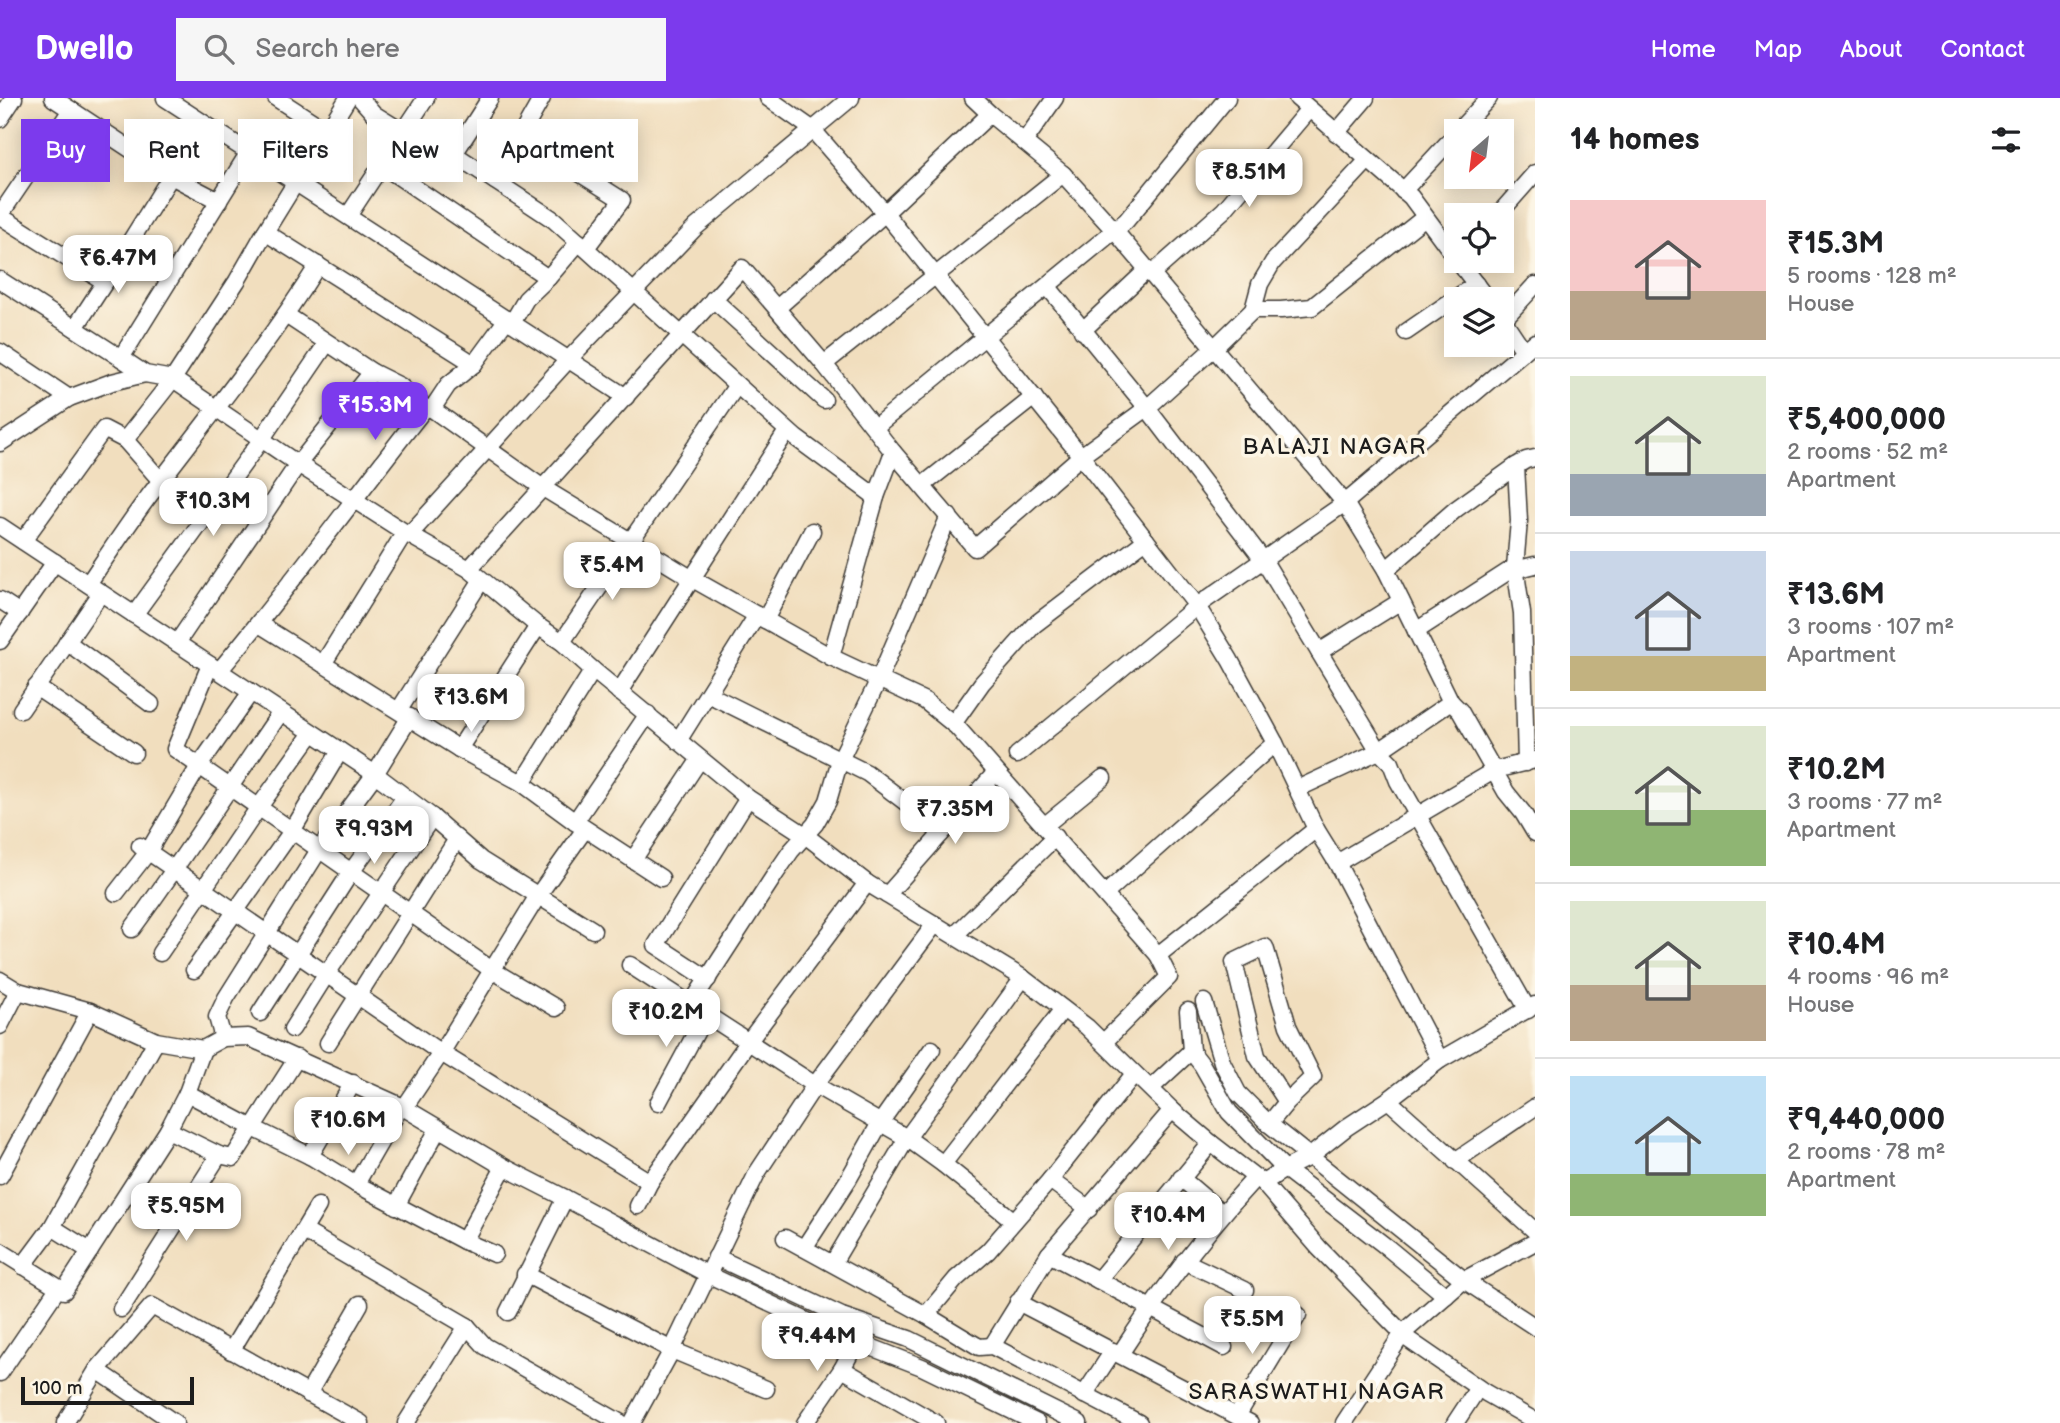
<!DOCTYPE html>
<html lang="en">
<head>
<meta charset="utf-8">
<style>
  :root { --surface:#fff; --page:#f6f6f6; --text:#202124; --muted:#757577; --line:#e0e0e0; --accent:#7c3aed }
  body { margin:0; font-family:"Balsamiq Sans",sans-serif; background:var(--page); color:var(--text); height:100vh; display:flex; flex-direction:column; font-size:26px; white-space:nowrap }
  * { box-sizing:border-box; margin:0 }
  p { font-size:23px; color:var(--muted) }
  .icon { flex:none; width:38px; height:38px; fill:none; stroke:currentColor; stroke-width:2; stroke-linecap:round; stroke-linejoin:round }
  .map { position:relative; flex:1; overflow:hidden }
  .drawer { display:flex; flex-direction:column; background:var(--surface); width:525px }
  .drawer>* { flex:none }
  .banner { position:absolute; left:21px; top:21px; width:665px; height:63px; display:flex; gap:14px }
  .needle { width:46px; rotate:208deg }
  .controls { position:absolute; left:1444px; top:21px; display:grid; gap:14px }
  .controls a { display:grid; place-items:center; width:70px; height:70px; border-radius:0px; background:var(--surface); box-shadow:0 4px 18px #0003; font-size:35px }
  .scale { position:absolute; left:21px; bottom:18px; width:173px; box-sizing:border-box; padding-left:7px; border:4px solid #1c1c1c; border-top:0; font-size:19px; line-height:24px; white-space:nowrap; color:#1c1c1c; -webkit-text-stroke:5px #fcf5e5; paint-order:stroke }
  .price { position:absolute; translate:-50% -60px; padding:0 16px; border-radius:14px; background:#fff; color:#222; font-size:23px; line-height:46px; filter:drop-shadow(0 2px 4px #0008) }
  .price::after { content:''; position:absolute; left:50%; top:42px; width:21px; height:16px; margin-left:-10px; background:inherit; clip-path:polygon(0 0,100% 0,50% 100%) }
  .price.current { background:var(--accent); color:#fff }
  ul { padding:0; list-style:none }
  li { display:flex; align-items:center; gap:21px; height:175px; padding:0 35px }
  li+li { border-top:2px solid var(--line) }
  li span { display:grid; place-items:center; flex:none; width:196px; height:140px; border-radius:0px; color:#555 }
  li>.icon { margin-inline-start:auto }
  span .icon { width:84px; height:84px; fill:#fffc; stroke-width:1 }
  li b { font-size:30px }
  h2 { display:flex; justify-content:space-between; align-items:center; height:84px; padding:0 35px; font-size:30px }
  .pill { padding:0 24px; border-radius:0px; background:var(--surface); box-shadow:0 4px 18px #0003; font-size:24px; line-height:63px }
  .pill.current { background:var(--accent); color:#fff }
  header { display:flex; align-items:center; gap:42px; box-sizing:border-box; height:98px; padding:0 35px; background:var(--accent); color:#fff }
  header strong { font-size:33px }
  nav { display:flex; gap:38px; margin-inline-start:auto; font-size:24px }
  .search { width:490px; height:63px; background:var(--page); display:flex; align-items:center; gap:18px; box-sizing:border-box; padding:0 24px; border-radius:0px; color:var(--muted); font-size:26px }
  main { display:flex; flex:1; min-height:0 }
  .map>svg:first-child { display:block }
</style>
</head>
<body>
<header>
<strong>Dwello</strong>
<div class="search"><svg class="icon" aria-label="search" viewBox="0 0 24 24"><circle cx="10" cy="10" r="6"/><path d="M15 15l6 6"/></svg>Search here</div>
<nav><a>Home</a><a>Map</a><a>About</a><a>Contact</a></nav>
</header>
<main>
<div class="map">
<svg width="1535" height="1325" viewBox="0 0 1535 1325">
  <rect width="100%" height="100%" fill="#fcf5e5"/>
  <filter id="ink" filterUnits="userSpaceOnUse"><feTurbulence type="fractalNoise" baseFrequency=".0143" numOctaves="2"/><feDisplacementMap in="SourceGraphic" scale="14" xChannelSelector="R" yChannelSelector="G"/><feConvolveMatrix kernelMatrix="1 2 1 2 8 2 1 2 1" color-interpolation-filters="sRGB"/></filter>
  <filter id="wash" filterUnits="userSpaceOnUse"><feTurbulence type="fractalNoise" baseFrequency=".00686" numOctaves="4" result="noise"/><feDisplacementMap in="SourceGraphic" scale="28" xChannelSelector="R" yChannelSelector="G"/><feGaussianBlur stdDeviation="1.57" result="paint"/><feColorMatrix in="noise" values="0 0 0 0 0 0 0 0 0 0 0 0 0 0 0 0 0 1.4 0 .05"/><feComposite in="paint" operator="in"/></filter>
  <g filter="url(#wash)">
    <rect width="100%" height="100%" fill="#f1debe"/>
  </g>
  <g filter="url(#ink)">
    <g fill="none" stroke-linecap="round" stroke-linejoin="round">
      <defs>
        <g id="minor">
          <polyline points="53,0 171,78"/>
          <polyline points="165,0 626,299"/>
          <polyline points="276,0 327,33"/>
          <polyline points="348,0 265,134 237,183 173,281 298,366 409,437 469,471 538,528 562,544 593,572 748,700 805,737 867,785 1023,880 1087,929 1172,1012 1211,1045 1263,1085 1319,1150 1409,1242 1486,1295 1535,1323"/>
          <polyline points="360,0 374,16 403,34 454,56 554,122 796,340 876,399"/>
          <polyline points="768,0 812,31 885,115 1081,358 1197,508 1230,562 1275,645 1316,731 1337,765 1440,962"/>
          <polyline points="973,0 990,16 1063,76 1114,132 1345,405 1386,472 1451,604 1460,613 1506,694 1523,715 1535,735"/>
          <polyline points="1297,0 1411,99 1456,160"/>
          <polyline points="0,21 14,0"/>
          <polyline points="1458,33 1489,0"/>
          <polyline points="1336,35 1366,0"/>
          <polyline points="519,37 622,102 586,150"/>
          <polyline points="1024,44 1055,0"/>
          <polyline points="454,56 490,0"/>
          <polyline points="383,68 548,180"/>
          <polyline points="495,83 542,0"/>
          <polyline points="1403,93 1456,36"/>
          <polyline points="0,117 71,12"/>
          <polyline points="1498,117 1535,75"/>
          <polyline points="0,118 105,184 171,78 219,103"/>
          <polyline points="348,118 426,0"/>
          <polyline points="265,134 474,266"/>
          <polyline points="1458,163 1487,201"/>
          <polyline points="1152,176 1224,112 1309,11"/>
          <polyline points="0,182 121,260 249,54"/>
          <polyline points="1048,189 1147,310 1264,463 1379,653 1391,665 1398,683 1528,912"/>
          <polyline points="713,201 824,302"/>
          <polyline points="777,210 885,115 990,16"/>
          <polyline points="1253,212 1281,212 1312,209 1425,119"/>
          <polyline points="286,217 372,274 400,288 425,310 432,311 543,390 691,480 831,559 925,603 956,628 1158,857 1169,879 1104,944"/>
          <polyline points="1502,220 1524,253"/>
          <polyline points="1503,222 1535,187"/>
          <polyline points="512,225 526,201 548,180 579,144"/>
          <polyline points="75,230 105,184"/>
          <polyline points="1082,233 1148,171"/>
          <polyline points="1406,234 1476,186"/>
          <polyline points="0,254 69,300"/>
          <polyline points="824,266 1063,76"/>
          <polyline points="432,311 448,287 474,266 507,221"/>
          <polyline points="875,329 1126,123 1227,0"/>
          <polyline points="125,342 161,383"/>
          <polyline points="0,345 69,300 112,284 145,276"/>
          <polyline points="1516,368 1519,423 1515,469 1522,515 1526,665"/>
          <polyline points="923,387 1034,299"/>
          <polyline points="0,428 375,676 432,719 481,762 593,832"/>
          <polyline points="409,437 568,262 696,129 851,0"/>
          <polyline points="23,443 104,331 125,342 173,281 145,276 121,260"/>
          <polyline points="469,471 742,170 824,266 893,354 975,450 1081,358 1147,310 1215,249 1253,212 1260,186 1273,164 1368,62"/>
          <polyline points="1386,472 1456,411 1516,368 1526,362 1535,360"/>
          <path d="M88 486C107 458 126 429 146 402 205 324 266 250 318 167"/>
          <polyline points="0,502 20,515"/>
          <polyline points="134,517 261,342 327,245"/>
          <polyline points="765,522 812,433"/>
          <polyline points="259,526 459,651 522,685 575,724 661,780"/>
          <polyline points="1416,533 1515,469 1523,470 1535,467"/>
          <polyline points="0,543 55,464"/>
          <polyline points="67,544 151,606"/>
          <polyline points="562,544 737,287"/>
          <polyline points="177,545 298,366 372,274"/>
          <polyline points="1319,554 1401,503"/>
          <polyline points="831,559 876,399 893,354"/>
          <polyline points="323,566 405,434"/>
          <polyline points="210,567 175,651 492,872 556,910"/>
          <path d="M219 573C291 488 356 397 425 310"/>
          <polyline points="36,589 134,655"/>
          <polyline points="619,594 787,333"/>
          <polyline points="708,596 867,675 917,713 941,736"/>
          <polyline points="21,612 101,495"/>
          <polyline points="399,612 481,483"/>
          <polyline points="953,626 982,585 1034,527 1146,442"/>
          <polyline points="678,643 757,517"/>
          <polyline points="459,651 538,528"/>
          <polyline points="1017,657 1197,508 1345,405 1535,244"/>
          <polyline points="522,685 593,572"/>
          <polyline points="1297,691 1379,653 1451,604"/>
          <polyline points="575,724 648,616"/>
          <polyline points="1044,728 1103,680"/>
          <polyline points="140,748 441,955 650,1084"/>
          <polyline points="633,762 700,661"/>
          <polyline points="1337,765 1495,672 1535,662"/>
          <polyline points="116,795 148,754 199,668 251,594"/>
          <polyline points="1105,796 1275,645"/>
          <polyline points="887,797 996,674"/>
          <path d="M132 831C184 760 231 686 281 614"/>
          <polyline points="955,837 1055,739"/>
          <polyline points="160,855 259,709 312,635"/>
          <polyline points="1158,857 1316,731"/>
          <polyline points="630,867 815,987 907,1040 943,1066 1014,1123"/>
          <polyline points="194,872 292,733 340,653"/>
          <polyline points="708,881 656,847 748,700"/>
          <polyline points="0,882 18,893 90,913 156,943 203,951 223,940 248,939 401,1008 504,1069 565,1100 707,1176 822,1230 922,1269 1037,1325"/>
          <polyline points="1204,904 1222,964 1238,995 1269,1026 1464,1182 1535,1229"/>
          <polyline points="691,906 776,775 791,753 815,726 828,703 840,662 879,581 949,418"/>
          <polyline points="1188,913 1191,953 1202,967 1229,1014 1285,1071 1388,1150 1446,1198"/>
          <polyline points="260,915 351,774 405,699"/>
          <polyline points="0,928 18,893"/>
          <polyline points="292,931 326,877 432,719"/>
          <polyline points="223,940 217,919 226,900 319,752 375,676 410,619"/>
          <polyline points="328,945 457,741"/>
          <polyline points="1151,990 1191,953"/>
          <polyline points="187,995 251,1029 310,1058 356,1086 464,1143 494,1156"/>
          <polyline points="1388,1002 1535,1133"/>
          <polyline points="658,1005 706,916"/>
          <polyline points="404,1010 441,955 539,796 585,731"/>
          <polyline points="1269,1026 1287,1004 1313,979 1288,928 1265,849 1234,864 1257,958 1287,1004"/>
          <polyline points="168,1032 219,1057 233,1060 297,960"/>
          <polyline points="310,1058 353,985"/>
          <polyline points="1455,1063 1535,1009"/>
          <polyline points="943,1066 1063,911"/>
          <polyline points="0,1078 90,913"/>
          <polyline points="1181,1080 1222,1115"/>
          <polyline points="1050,1082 1089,1111"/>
          <polyline points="1263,1085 1285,1071 1309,1059 1347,1029 1388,1002 1440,962 1535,907"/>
          <polyline points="356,1086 401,1008"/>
          <polyline points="396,1108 438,1031"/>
          <polyline points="638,1108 650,1084 749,943 867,785"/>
          <polyline points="52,1129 90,1153"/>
          <polyline points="304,1133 467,1228 485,1248 621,1325"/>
          <polyline points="785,1140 926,1217 979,1249 992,1248 1139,1325"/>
          <polyline points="464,1143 504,1069"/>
          <polyline points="804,1150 848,1082 880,1025 932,951"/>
          <polyline points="0,1153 64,1193 168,1032 187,995 203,951"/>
          <polyline points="1049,1156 1224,1249"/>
          <polyline points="716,1159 842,1218 909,1241 1079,1325"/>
          <polyline points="1184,1163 1245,1192"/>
          <polyline points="833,1165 907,1040 1023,880"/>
          <polyline points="23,1168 52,1129 156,943"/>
          <polyline points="525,1176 672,1252 766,1291"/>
          <polyline points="1098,1182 1211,1045"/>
          <polyline points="1018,1204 1250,1325"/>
          <polyline points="121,1211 219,1057"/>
          <polyline points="508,1214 565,1100"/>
          <polyline points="926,1217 956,1181 988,1153 1050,1082 1134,976"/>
          <polyline points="992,1248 1049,1156 1172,1012"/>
          <polyline points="231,1253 318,1108"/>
          <path d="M1120 1256C1160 1194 1204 1135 1254 1081"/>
          <polyline points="842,1271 936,1325"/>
          <polyline points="97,1272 175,1325"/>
          <polyline points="0,1275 58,1190"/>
          <polyline points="308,1296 360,1206"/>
          <polyline points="1084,1297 1113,1253"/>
          <polyline points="1237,1318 1298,1217"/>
          <polyline points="65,1325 97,1272 152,1208 361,1325"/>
          <polyline points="406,1325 467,1228"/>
          <polyline points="632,1325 672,1252 757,1075 815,987 935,826"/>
          <polyline points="805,1325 842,1271 857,1243"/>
          <polyline points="1344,1325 1403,1235 1464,1182 1535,1144"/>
          <polyline points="1455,1325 1478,1290"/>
        </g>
      </defs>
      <use href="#minor" stroke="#3c3934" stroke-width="19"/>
      <use href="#minor" stroke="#fff" stroke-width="16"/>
    </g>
  </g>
  <g text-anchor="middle" stroke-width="7" stroke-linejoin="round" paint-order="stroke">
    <g font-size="23" letter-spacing="2" fill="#1c1c1c" stroke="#fcf5e5">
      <text x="1335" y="356">BALAJI NAGAR</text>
      <text x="1317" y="1301">SARASWATHI NAGAR</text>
    </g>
  </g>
</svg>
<div class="controls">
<a><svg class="needle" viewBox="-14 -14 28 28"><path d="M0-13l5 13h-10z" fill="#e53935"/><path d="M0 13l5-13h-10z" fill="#757577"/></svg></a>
<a><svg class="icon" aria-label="locate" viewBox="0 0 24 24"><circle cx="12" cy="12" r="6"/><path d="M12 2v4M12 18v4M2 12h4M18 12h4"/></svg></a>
<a><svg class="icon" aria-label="layers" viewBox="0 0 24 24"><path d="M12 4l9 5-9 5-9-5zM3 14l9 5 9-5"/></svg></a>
</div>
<div class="scale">100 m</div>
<b class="price" style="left:1249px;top:111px">₹8.51M</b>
<b class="price" style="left:118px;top:197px">₹6.47M</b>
<b class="price current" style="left:375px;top:344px">₹15.3M</b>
<b class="price" style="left:213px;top:440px">₹10.3M</b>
<b class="price" style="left:612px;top:504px">₹5.4M</b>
<b class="price" style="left:471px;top:636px">₹13.6M</b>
<b class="price" style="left:955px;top:748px">₹7.35M</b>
<b class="price" style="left:374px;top:768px">₹9.93M</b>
<b class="price" style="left:666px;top:951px">₹10.2M</b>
<b class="price" style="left:348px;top:1059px">₹10.6M</b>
<b class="price" style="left:186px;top:1145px">₹5.95M</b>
<b class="price" style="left:1168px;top:1154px">₹10.4M</b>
<b class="price" style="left:1252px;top:1258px">₹5.5M</b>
<b class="price" style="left:817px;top:1275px">₹9.44M</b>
<div class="banner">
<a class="pill current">Buy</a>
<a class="pill">Rent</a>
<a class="pill">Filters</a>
<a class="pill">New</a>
<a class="pill">Apartment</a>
</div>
</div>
<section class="drawer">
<h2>14 homes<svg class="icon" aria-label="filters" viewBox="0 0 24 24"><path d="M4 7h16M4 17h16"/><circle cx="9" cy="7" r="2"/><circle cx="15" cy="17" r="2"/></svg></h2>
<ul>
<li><span style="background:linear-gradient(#f6c9c9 65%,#b9a48a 0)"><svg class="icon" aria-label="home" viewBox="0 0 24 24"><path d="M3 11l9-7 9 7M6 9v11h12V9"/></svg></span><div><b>₹15.3M</b><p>5 rooms · 128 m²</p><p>House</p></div></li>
<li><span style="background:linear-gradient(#dfe7d0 70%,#9aa5b1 0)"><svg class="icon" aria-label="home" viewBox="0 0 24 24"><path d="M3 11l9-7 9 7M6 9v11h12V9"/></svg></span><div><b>₹5,400,000</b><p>2 rooms · 52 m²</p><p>Apartment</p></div></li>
<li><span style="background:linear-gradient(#c9d6e8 75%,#c2b280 0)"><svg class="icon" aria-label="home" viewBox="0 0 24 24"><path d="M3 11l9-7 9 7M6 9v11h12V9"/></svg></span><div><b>₹13.6M</b><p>3 rooms · 107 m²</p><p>Apartment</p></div></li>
<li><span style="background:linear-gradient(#dfe7d0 60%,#8fb573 0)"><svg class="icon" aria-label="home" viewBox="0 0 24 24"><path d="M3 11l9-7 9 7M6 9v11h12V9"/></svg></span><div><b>₹10.2M</b><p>3 rooms · 77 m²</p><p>Apartment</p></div></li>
<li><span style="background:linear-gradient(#dfe7d0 60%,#b9a48a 0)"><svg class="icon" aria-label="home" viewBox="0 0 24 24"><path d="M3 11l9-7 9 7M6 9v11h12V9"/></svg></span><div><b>₹10.4M</b><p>4 rooms · 96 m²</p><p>House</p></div></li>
<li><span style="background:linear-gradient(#bfe0f5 70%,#8fb573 0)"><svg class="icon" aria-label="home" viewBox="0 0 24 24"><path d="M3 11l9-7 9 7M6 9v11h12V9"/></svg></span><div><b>₹9,440,000</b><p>2 rooms · 78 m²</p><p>Apartment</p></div></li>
</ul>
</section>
</main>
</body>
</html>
